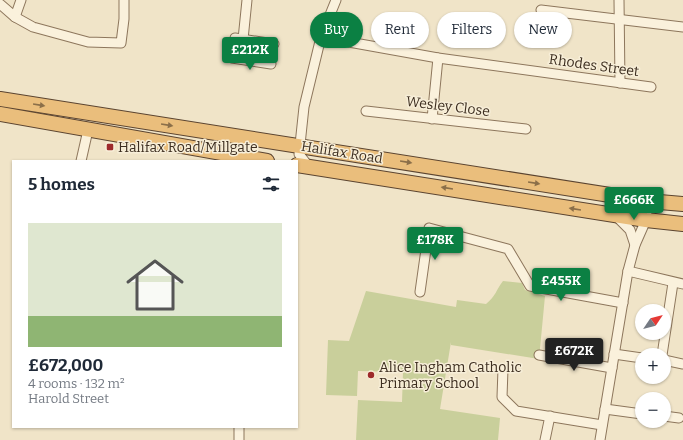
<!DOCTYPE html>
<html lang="en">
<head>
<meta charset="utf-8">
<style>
  :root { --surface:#fff; --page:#f6f6f7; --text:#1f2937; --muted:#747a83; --line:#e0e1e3; --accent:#0b8043 }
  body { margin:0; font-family:Bitter,serif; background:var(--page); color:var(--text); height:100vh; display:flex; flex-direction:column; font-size:15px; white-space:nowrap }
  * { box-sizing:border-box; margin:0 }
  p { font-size:13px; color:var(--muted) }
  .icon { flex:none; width:22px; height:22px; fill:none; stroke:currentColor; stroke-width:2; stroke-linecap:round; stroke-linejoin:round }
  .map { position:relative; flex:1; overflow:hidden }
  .details { position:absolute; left:12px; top:160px; width:286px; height:268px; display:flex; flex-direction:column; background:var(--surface); border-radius:0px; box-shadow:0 1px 3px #0004 }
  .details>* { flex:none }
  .guide { position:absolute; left:310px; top:12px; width:313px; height:36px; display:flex; gap:8px }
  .needle { width:26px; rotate:55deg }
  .controls { position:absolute; left:635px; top:304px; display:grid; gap:8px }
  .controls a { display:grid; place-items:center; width:36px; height:36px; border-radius:50%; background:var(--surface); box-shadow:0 1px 3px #0004; font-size:20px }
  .price { position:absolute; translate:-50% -34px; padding:0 9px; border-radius:4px; background:var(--accent); color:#fff; font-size:13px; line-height:26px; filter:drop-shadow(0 1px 2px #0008) }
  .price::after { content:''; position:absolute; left:50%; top:24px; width:12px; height:9px; margin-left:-6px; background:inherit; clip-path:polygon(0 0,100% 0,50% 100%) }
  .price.selected { background:#222; color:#fff }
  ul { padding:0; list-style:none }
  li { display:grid; align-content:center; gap:8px; height:212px; padding:0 16px }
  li+li { border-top:1px solid var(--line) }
  li span { display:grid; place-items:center; height:124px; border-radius:0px; color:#555 }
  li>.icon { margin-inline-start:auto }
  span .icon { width:72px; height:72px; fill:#fffc; stroke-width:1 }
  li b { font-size:17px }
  h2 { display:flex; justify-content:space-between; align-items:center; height:48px; padding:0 16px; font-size:17px }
  .chip { padding:0 14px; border-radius:18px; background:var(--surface); box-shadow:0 1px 3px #0004; font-size:14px; line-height:36px }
  .chip.selected { background:var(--accent); color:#fff }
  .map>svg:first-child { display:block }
</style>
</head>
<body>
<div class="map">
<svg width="683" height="440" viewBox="0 0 683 440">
  <rect width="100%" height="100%" fill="#f0e4c8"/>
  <path fill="#c9cf9b" d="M503 281 522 283 525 290 545 296 539 359 451 345V342L440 409 500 418 498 440H356L358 400 402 402 403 372 358 371 357 396 326 395 328 340 349 341 366 291 456 307 457 300 486 304C496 296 496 290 503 281Z"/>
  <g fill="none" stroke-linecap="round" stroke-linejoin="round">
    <defs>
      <g id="minor">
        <polyline points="619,0 620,83"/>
        <polyline points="0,4 15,17 33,27 88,42 121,43 124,19 124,0"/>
        <polyline points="541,10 683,27"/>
        <polyline points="15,17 21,0"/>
        <polyline points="321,37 438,58 651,87"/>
        <polyline points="235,38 274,44"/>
        <polyline points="232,58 271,64"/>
        <polyline points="241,59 247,0"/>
        <polyline points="366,111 526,129"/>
        <polyline points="432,119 438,58"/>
        <polyline points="241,138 251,148 250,161"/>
        <polyline points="81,161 88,130"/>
        <polyline points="309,167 299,154 304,107 321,37 336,0"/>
        <polyline points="616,216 630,230 635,245"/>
        <polyline points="628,271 683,284"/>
        <polyline points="420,292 429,228 508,249 530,286 623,303"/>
        <polyline points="614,354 642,358"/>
        <polyline points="539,355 612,368"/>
        <polyline points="662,355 673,283"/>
        <polyline points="664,360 683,364"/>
        <polyline points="503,369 502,397 516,411 602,425"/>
        <polyline points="605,409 642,414"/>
        <polyline points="664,416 679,418"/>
        <polyline points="239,440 239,427"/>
        <polyline points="545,440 550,416"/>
        <polyline points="600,440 628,271 635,245 646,220 648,201"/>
      </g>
      <g id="trunk">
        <polyline points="0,99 648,201 683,204"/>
        <polyline points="0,114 267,161"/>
        <polyline points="297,165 646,220 683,224"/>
      </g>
    </defs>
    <use href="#minor" stroke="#8d765c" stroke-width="11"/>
    <use href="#trunk" stroke="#5b4430" stroke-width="16"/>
    <use href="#minor" stroke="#faf1dc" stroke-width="9"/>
    <use href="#trunk" stroke="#eabe7c" stroke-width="14"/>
  </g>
  <defs><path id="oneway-solid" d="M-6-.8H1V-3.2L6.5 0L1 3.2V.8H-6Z"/></defs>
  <g fill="#8b6f49">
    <use href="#oneway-solid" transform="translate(39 105) rotate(9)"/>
    <use href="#oneway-solid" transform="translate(167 125) rotate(9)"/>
    <use href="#oneway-solid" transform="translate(406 162) rotate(9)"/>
    <use href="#oneway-solid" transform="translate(534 183) rotate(9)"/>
    <use href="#oneway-solid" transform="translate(447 188) rotate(-171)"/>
    <use href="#oneway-solid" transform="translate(575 209) rotate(-171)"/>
  </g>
  <g fill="#9e2a2b" stroke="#f7eed8" stroke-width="1.5">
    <rect x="106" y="143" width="8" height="8" rx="2"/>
    <circle cx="371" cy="375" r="4"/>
  </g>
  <g text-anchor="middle" stroke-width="3" stroke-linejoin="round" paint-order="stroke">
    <g font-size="14" fill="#3d2e20" stroke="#f7eed8">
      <text transform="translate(594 65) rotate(8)" y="5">Rhodes Street</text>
      <text transform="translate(448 106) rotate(7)" y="5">Wesley Close</text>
      <text transform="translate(342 152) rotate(9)" y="5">Halifax Road</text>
    </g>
    <g font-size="14" fill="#3d2e20" stroke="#f7eed8" text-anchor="start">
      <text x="118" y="152">Halifax Road/Millgate</text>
      <text x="379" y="372">Alice Ingham Catholic<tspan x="379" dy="16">Primary School</tspan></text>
    </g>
  </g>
</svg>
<div class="controls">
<a><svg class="needle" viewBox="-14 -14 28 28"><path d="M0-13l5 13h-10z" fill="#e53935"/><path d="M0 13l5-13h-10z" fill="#747a83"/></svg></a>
<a>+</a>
<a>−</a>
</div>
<b class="price" style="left:250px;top:71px">£212K</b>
<b class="price" style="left:634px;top:221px">£666K</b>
<b class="price" style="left:435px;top:261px">£178K</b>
<b class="price" style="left:561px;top:302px">£455K</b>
<b class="price selected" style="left:574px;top:372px">£672K</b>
<div class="guide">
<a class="chip selected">Buy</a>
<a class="chip">Rent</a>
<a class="chip">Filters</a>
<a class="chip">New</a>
</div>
<section class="details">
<h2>5 homes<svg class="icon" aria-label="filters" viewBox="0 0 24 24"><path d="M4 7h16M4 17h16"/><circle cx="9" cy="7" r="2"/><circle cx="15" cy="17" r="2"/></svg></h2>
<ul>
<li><span style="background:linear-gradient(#dfe7d0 75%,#8fb573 0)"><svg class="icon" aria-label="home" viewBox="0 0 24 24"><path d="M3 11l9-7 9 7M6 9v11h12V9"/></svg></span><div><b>£672,000</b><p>4 rooms · 132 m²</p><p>Harold Street</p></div></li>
</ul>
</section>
</div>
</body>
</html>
